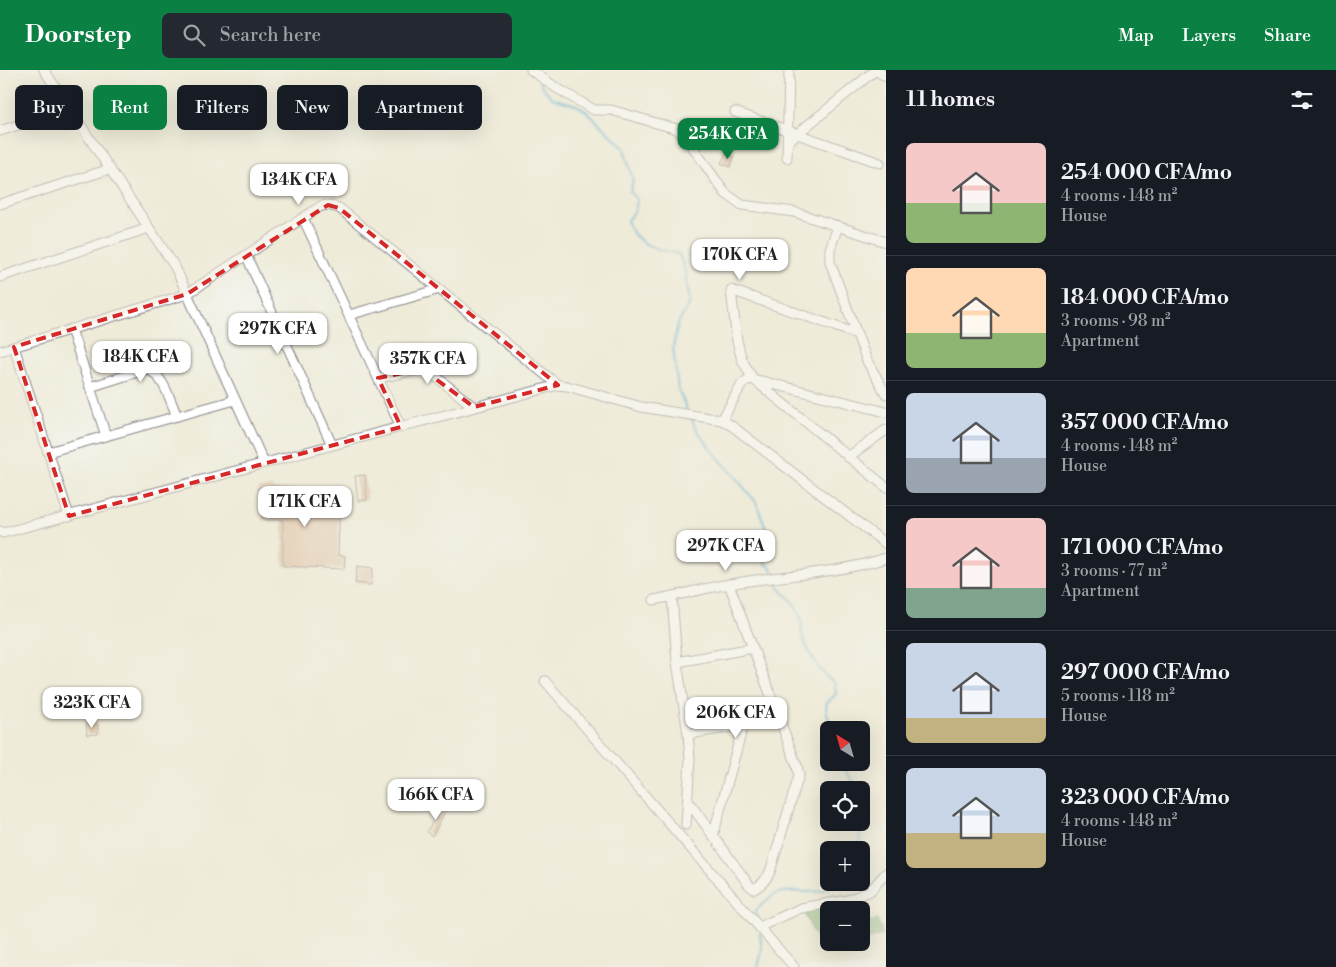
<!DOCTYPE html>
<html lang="en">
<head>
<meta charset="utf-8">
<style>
  :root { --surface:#171b24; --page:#242831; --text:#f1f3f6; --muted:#9ea1a6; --line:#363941; --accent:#0b8043 }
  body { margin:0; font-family:"Libre Bodoni",serif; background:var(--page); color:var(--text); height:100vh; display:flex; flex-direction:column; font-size:19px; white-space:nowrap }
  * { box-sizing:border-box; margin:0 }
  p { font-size:16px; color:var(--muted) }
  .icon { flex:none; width:28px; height:28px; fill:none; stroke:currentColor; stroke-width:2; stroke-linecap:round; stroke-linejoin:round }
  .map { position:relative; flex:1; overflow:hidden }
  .sheet { display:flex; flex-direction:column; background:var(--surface); width:450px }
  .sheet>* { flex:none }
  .banner { position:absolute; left:15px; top:15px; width:475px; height:45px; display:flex; gap:10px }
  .needle { width:32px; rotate:323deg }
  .buttons { position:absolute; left:820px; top:651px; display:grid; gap:10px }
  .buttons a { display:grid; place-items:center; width:50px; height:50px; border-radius:8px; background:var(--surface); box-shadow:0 5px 20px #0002; font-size:25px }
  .price { position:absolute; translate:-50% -42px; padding:0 11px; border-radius:10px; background:#fff; color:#222; font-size:16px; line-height:32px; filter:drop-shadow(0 1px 2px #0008) }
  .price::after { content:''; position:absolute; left:50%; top:30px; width:15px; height:11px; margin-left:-8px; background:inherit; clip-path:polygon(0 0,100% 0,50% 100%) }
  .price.on { background:var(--accent); color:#fff }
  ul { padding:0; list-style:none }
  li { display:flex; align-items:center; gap:15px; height:125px; padding:0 20px }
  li+li { border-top:1px solid var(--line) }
  li span { display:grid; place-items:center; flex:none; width:140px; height:100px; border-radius:8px; color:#555 }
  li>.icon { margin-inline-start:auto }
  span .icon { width:60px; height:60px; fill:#fffc; stroke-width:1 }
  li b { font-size:21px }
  h2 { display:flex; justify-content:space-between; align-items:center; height:60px; padding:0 20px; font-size:21px }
  .chip { padding:0 18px; border-radius:8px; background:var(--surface); box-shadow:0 5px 20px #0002; font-size:18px; line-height:45px }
  .chip.on { background:var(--accent); color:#fff }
  header { display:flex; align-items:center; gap:30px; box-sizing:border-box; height:70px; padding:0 25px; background:var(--accent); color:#fff }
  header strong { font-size:24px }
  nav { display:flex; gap:28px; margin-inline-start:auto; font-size:18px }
  .search { width:350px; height:45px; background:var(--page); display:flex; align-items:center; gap:12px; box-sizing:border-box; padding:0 18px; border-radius:8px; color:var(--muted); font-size:19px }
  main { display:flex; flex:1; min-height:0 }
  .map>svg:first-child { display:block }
</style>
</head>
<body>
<header>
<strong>Doorstep</strong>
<div class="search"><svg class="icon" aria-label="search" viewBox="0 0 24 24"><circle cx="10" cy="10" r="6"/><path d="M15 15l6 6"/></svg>Search here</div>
<nav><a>Map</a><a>Layers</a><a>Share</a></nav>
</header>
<main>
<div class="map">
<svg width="886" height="897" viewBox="0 0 886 897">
  <defs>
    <pattern id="forest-crowns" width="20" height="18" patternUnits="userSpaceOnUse" patternTransform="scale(1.25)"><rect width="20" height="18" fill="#7eb36f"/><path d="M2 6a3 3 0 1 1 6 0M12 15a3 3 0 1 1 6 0" fill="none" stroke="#67915c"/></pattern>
  </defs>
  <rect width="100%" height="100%" fill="#f6f6f2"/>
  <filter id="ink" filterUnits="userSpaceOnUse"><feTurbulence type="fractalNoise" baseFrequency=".02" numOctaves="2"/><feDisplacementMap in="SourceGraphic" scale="10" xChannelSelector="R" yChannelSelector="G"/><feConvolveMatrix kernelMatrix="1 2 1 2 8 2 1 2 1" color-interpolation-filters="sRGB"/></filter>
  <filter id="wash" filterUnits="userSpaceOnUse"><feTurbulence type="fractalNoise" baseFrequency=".0096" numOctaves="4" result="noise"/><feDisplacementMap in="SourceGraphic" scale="20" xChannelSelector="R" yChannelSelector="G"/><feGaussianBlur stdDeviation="1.12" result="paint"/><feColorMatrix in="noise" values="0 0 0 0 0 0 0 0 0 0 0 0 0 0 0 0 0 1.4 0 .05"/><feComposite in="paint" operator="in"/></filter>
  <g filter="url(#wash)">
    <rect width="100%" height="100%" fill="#eeebd8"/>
    <g fill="url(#forest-crowns)" stroke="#506a55">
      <polygon points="848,830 858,840 829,840 829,872 861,872 825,885 801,838"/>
      <polygon points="861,843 869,851 877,850 881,857 882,865 861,872"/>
    </g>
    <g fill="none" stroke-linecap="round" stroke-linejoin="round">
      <g stroke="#54abd1" stroke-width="2.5">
        <path d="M540 9 541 15 552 28 576 35 586 41 624 78 633 111 630 122 637 130 635 141 627 150C633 174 657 180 679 184L685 200 690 233 678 253 673 277 678 319 688 342"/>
        <polyline points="691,347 695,357 711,379 756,432 769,467 764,486 766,494 772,499 774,505"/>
        <path d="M775 510C777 519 789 526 794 534 796 538 800 544 801 549 802 554 801 559 802 564 806 579 821 605 834 612L836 624 826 634 827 645 835 660"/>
        <polyline points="839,692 853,711 854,720"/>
        <polyline points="857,780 860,769 859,752"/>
        <path d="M757 849 755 841C761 836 767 829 774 825 792 815 818 831 836 812"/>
        <polyline points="758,897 762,881 760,864"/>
      </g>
    </g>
    <g id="blocks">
      <g fill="#d8af8f">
        <polygon points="726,83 734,87 730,97 721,93"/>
        <polygon points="365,405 367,430 358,431 355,406"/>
        <polygon points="273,416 273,419 299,420 298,429 340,430 338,485 345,486 344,499 283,496 283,450 263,450 258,418"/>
        <polygon points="357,496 373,498 371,515 355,513"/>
        <polygon points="97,653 98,664 87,665 86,654"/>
        <polygon points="406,716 417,726 406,737 395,727"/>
        <polygon points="440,737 446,740 432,766 427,762"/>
      </g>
    </g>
  </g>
  <g filter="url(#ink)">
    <use href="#blocks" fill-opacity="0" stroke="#88868a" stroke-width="1"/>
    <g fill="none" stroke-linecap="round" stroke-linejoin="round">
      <defs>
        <g id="minor">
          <polyline points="44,0 175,197 264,393"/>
          <polyline points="531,0 555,17 594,40 611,40 677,59 689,72 725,123 742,135 794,142 886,172"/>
          <polyline points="735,42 880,93"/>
          <polyline points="0,61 69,38"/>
          <polyline points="788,74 791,69 868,6 876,0 886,7"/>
          <polyline points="787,88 789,0"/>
          <polyline points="0,134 110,99"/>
          <polyline points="303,148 401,357"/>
          <polyline points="838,156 830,179 830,192 867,291 886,324"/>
          <polyline points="246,185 332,375"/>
          <polyline points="0,207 149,158"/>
          <polyline points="349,245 440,219"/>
          <polyline points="71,259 106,366"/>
          <polyline points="857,264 731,220 737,271 742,290 753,309 886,417"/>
          <polyline points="14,277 69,446"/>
          <polyline points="0,281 187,224 321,136 328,135 339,138 558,315"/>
          <polyline points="378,308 422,299 429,301 474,337"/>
          <path d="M90 317 147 299C164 305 170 331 177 346"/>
          <polyline points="722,350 742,314 747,310 753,309 886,342"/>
          <polyline points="48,382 235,330"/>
          <polyline points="848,387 886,360"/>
          <polyline points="0,461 3,463 558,315 567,316 641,337 722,350 732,356 886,474"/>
          <polyline points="672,526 677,592 688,664 690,689 686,755"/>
          <path d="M654 530C679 525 705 518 730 514 782 505 836 504 886 488"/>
          <polyline points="677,592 753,578"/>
          <polyline points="545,611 794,897"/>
          <polyline points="688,664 780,650"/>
          <path d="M688 731 749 815 754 819C762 815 766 810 770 802L799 705 797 696 729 514"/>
          <polyline points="713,766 743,656"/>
          <polyline points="759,857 801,838 848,830 870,821 886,803"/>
        </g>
      </defs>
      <use href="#minor" stroke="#88868a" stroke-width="11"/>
      <use href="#minor" stroke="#fff" stroke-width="9"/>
    </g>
  </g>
  <path d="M0 0H886V897H0ZM328 135 339 138 558 315 474 337 422 299 378 308 401 357 69 446 14 277 187 224Z" fill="#eeebd8" fill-opacity=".55" fill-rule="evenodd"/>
  <path fill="none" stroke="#d62828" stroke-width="4" stroke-dasharray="10 6" stroke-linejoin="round" d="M328 135 339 138 558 315 474 337 422 299 378 308 401 357 69 446 14 277 187 224Z"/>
</svg>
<div class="buttons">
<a><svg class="needle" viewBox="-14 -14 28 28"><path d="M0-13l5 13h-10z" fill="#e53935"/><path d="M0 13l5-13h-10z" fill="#9ea1a6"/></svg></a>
<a><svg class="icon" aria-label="locate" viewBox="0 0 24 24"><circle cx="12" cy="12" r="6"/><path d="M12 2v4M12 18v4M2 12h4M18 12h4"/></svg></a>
<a>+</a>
<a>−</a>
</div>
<b class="price on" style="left:728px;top:90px">254K CFA</b>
<b class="price" style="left:299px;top:136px">134K CFA</b>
<b class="price" style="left:740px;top:211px">170K CFA</b>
<b class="price" style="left:278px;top:285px">297K CFA</b>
<b class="price" style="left:141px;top:313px">184K CFA</b>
<b class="price" style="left:428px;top:315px">357K CFA</b>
<b class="price" style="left:305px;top:458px">171K CFA</b>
<b class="price" style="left:726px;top:502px">297K CFA</b>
<b class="price" style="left:92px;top:659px">323K CFA</b>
<b class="price" style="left:736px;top:669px">206K CFA</b>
<b class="price" style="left:436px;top:751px">166K CFA</b>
<div class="banner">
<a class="chip">Buy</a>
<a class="chip on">Rent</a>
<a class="chip">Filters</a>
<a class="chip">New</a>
<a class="chip">Apartment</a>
</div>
</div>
<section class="sheet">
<h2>11 homes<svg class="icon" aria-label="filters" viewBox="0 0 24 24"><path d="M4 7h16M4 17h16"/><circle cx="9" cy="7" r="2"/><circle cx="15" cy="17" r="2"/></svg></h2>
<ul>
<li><span style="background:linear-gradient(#f6c9c9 60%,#8fb573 0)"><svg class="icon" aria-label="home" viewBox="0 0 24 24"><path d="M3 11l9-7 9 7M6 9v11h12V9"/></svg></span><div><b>254 000 CFA/mo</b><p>4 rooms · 148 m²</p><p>House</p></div></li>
<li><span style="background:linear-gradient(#ffd9b3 65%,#8fb573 0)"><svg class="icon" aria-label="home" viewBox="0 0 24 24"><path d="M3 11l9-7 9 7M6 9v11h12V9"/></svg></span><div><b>184 000 CFA/mo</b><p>3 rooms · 98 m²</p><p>Apartment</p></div></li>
<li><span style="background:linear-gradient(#c9d6e8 65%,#9aa5b1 0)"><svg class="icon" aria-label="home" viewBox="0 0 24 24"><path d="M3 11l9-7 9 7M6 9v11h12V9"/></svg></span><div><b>357 000 CFA/mo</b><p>4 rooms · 148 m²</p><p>House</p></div></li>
<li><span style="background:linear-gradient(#f6c9c9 70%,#7fa58c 0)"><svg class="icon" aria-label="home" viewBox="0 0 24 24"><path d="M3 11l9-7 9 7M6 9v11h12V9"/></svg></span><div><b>171 000 CFA/mo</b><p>3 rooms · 77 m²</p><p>Apartment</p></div></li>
<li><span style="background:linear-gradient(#c9d6e8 75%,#c2b280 0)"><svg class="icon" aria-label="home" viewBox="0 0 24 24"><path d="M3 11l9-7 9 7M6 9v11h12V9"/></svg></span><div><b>297 000 CFA/mo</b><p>5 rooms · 118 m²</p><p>House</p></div></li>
<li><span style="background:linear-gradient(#c9d6e8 65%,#c2b280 0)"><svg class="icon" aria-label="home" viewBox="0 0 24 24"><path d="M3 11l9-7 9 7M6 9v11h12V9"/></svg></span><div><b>323 000 CFA/mo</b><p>4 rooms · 148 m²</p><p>House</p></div></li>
</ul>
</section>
</main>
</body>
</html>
